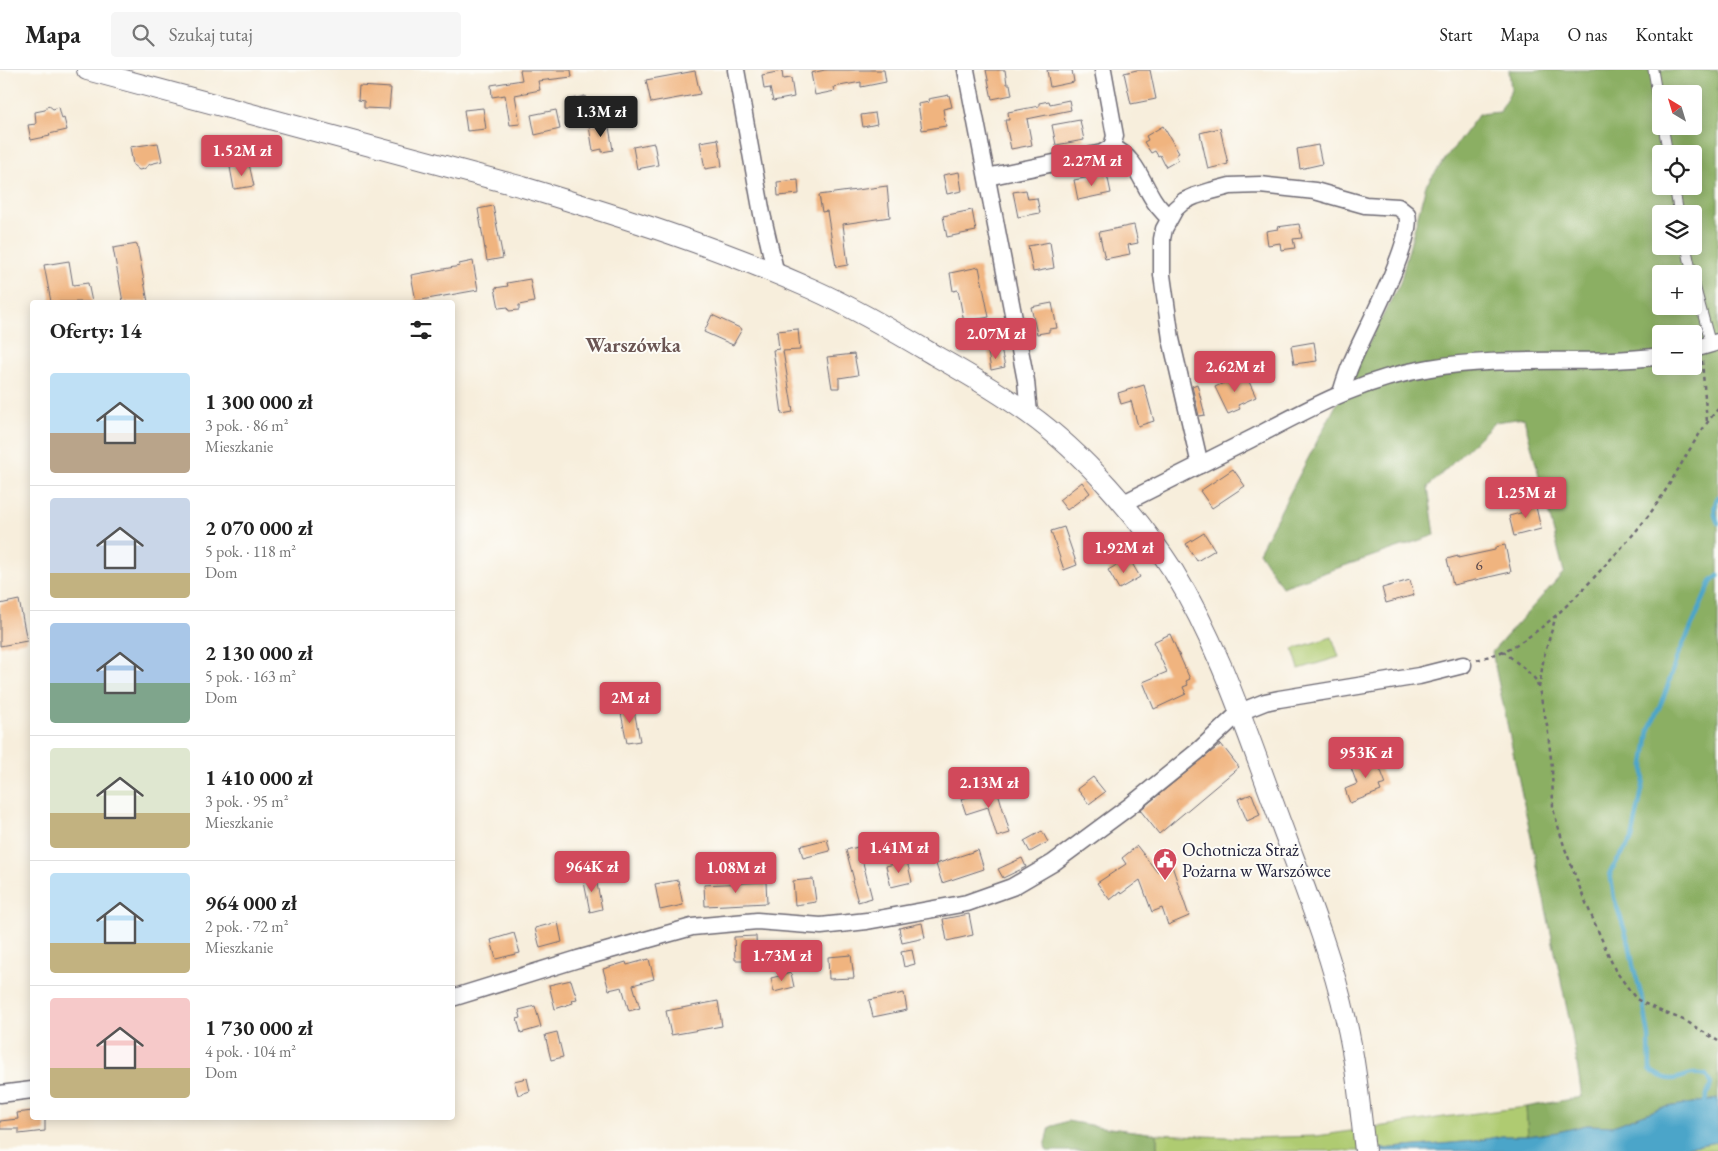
<!DOCTYPE html>
<html lang="pl">
<head>
<meta charset="utf-8">
<style>
  :root { --surface:#fff; --page:#f6f6f6; --text:#222; --muted:#767676; --line:#e0e0e0; --accent:#d1495b }
  body { margin:0; font-family:"EB Garamond",serif; background:var(--page); color:var(--text); height:100vh; display:flex; flex-direction:column; font-size:19px; white-space:nowrap }
  * { box-sizing:border-box; margin:0 }
  p { font-size:16px; color:var(--muted) }
  .icon { flex:none; width:28px; height:28px; fill:none; stroke:currentColor; stroke-width:2; stroke-linecap:round; stroke-linejoin:round }
  .map { position:relative; flex:1; overflow:hidden }
  .drawer { position:absolute; left:30px; top:230px; width:425px; height:820px; display:flex; flex-direction:column; background:var(--surface); border-radius:5px; box-shadow:0 2px 12px #0003 }
  .drawer>* { flex:none }
  .needle { width:32px; rotate:322deg }
  .fabs { position:absolute; left:1652px; top:15px; display:grid; gap:10px }
  .fabs a { display:grid; place-items:center; width:50px; height:50px; border-radius:5px; background:var(--surface); box-shadow:0 2px 12px #0003; font-size:25px }
  .price { position:absolute; translate:-50% -42px; padding:0 11px; border-radius:5px; background:var(--accent); color:#fff; font-size:16px; line-height:32px; filter:drop-shadow(0 1px 2px #0008) }
  .price::after { content:''; position:absolute; left:50%; top:30px; width:15px; height:11px; margin-left:-8px; background:inherit; clip-path:polygon(0 0,100% 0,50% 100%) }
  .price.current { background:#222; color:#fff }
  ul { padding:0; list-style:none }
  li { display:flex; align-items:center; gap:15px; height:125px; padding:0 20px }
  li+li { border-top:1px solid var(--line) }
  li span { display:grid; place-items:center; flex:none; width:140px; height:100px; border-radius:5px; color:#555 }
  li>.icon { margin-inline-start:auto }
  span .icon { width:60px; height:60px; fill:#fffc; stroke-width:1 }
  li b { font-size:21px }
  h2 { display:flex; justify-content:space-between; align-items:center; height:60px; padding:0 20px; font-size:21px }
  header { display:flex; align-items:center; gap:30px; box-sizing:border-box; height:70px; padding:0 25px; background:var(--surface); border-bottom:1px solid var(--line) }
  header strong { font-size:24px }
  nav { display:flex; gap:28px; margin-inline-start:auto; font-size:18px }
  .search { width:350px; height:45px; background:var(--page); display:flex; align-items:center; gap:12px; box-sizing:border-box; padding:0 18px; border-radius:5px; color:var(--muted); font-size:19px }
  .map>svg:first-child { display:block }
</style>
</head>
<body>
<header>
<strong>Mapa</strong>
<div class="search"><svg class="icon" aria-label="search" viewBox="0 0 24 24"><circle cx="10" cy="10" r="6"/><path d="M15 15l6 6"/></svg>Szukaj tutaj</div>
<nav><a>Start</a><a>Mapa</a><a>O nas</a><a>Kontakt</a></nav>
</header>
<div class="map">
<svg width="1718" height="1081" viewBox="0 0 1718 1081">
  <rect width="100%" height="100%" fill="#fdfcf7"/>
  <filter id="ink" filterUnits="userSpaceOnUse"><feTurbulence type="fractalNoise" baseFrequency=".02" numOctaves="2"/><feDisplacementMap in="SourceGraphic" scale="10" xChannelSelector="R" yChannelSelector="G"/><feConvolveMatrix kernelMatrix="1 2 1 2 8 2 1 2 1" color-interpolation-filters="sRGB"/></filter>
  <filter id="wash" filterUnits="userSpaceOnUse"><feTurbulence type="fractalNoise" baseFrequency=".0096" numOctaves="4" result="noise"/><feDisplacementMap in="SourceGraphic" scale="20" xChannelSelector="R" yChannelSelector="G"/><feGaussianBlur stdDeviation="1.12" result="paint"/><feColorMatrix in="noise" values="0 0 0 0 0 0 0 0 0 0 0 0 0 0 0 0 0 1.4 0 .05"/><feComposite in="paint" operator="in"/></filter>
  <g filter="url(#wash)">
    <rect width="100%" height="100%" fill="#f7eedc"/>
    <g fill="#afcb71" stroke="#687656">
      <polygon points="1332,567 1339,587 1299,599 1293,579"/>
      <polygon points="1526,1037 1528,1066 1502,1066 1475,1071 1359,1081 1157,1081 1157,1064 1249,1068 1317,1066 1444,1047"/>
      <polygon points="1718,1072 1718,1081 1660,1081"/>
    </g>
    <g fill="#8baf63" stroke="#56684f" fill-rule="evenodd">
      <path d="M1509 0H1718V1029L1661 1038 1613 1056 1587 1055 1558 1062 1528 1066 1526 1037 1582 1027 1572 963 1492 582 1564 502 1524 348 1495 352 1428 417 1435 465 1282 517 1259 482 1400 213 1426 115 1479 44 1500 42 1511 20ZM1661 24H1694V56H1661ZM1661 84H1694V116H1661ZM1661 144H1694V176H1661ZM1661 204H1694V236H1661ZM1661 264H1694V296H1661Z"/>
      <polygon points="1067,1051 1102,1057 1157,1064 1157,1081 1047,1081 1045,1076 1050,1057"/>
    </g>
    <polygon fill="#4ba5c9" stroke="#366482" points="1718,1029 1718,1072 1660,1081 1359,1081 1475,1071 1502,1066 1528,1066 1558,1062 1587,1055 1613,1056 1661,1038"/>
    <g fill="none" stroke-linecap="round" stroke-linejoin="round">
      <g stroke="#4ba5c9" stroke-width="4.5">
        <path d="M1718 427C1713 436 1714 445 1718 453"/>
        <path d="M1705 1031 1711 1014 1706 1005C1681 998 1679 1021 1650 1000L1649 966 1643 931 1633 895 1629 873 1614 828 1610 802 1632 769 1644 710V695L1649 661 1666 621 1678 584 1690 560 1711 512 1718 506"/>
      </g>
    </g>
    <g id="blocks">
      <g fill="#f0b47f">
        <polygon points="520,0 571,0 572,7 538,11 540,20 515,25 520,54 510,55 505,25 492,27 491,15 522,10"/>
        <polygon points="825,0 884,0 886,12 861,17 861,12 834,17 835,21 815,25 811,3"/>
        <polygon points="986,0 1005,0 1007,14 1010,14 1012,25 992,29"/>
        <polygon points="1047,0 1072,0 1074,12 1050,17"/>
        <polygon points="1137,0 1150,0 1156,29 1131,34 1124,3"/>
        <polygon points="695,1 700,24 651,33 646,10"/>
        <polygon points="782,1 783,9 791,8 794,27 773,31 770,18 764,19 762,5"/>
        <polygon points="359,16 391,18 389,39 364,38 364,31 358,30"/>
        <polygon points="949,25 952,37 943,39 946,56 922,60 918,34 929,32 928,29"/>
        <polygon points="585,26 587,40 574,42 572,29"/>
        <polygon points="1069,30 1071,40 1027,49 1032,75 1011,79 1005,50 1009,50 1008,42 1039,36 1039,33 1049,31 1050,34"/>
        <polygon points="48,35 53,39 59,37 62,49 64,48 67,60 49,64 50,66 31,70 28,55 36,54 35,42 45,40"/>
        <polygon points="483,38 486,59 467,61 464,40"/>
        <polygon points="556,40 560,59 535,65 531,45"/>
        <polygon points="875,43 877,54 863,57 861,45"/>
        <polygon points="1080,50 1084,70 1056,75 1052,55"/>
        <polygon points="607,54 607,57 609,57 613,80 602,82 602,79 593,81 589,56"/>
        <polygon points="1163,56 1179,83 1176,85 1178,90 1166,97 1160,85 1158,86 1155,81 1151,83 1144,72 1148,70 1146,66"/>
        <polygon points="1220,58 1228,94 1208,99 1200,63"/>
        <polygon points="718,69 722,96 705,99 700,72"/>
        <polygon points="158,73 162,91 150,94 144,99 139,100 133,95 130,77"/>
        <polygon points="654,73 658,95 637,99 633,77"/>
        <polygon points="1318,75 1322,94 1300,99 1297,79"/>
        <polygon points="249,94 254,116 234,119 230,97"/>
        <polygon points="959,102 962,121 947,124 943,105"/>
        <polygon points="1107,104 1111,123 1078,130 1074,110"/>
        <polygon points="798,110 799,124 778,126 777,112"/>
        <polygon points="887,116 890,147 843,154 848,195 836,197 827,141 822,142 819,125"/>
        <polygon points="1026,120 1028,129 1037,128 1040,143 1018,147 1013,122"/>
        <polygon points="493,136 503,188 487,191 478,139"/>
        <polygon points="972,140 976,161 947,167 943,146"/>
        <polygon points="1299,154 1302,168 1293,169 1295,178 1281,180 1280,173 1268,175 1266,161 1278,159 1277,157"/>
        <polygon points="1134,155 1138,173 1128,175 1130,184 1105,189 1099,162"/>
        <polygon points="1050,172 1054,198 1033,202 1028,176"/>
        <polygon points="137,174 148,232 123,232 113,178"/>
        <polygon points="69,191 73,215 88,213 92,232 51,232 44,195"/>
        <polygon points="473,191 478,220 416,231 411,205 460,196 459,194"/>
        <polygon points="979,197 989,247 964,252 958,220 953,221 950,203"/>
        <polygon points="530,209 534,232 519,235 519,240 509,241 508,237 499,238 495,218 508,216 507,213"/>
        <polygon points="1052,233 1057,258 1049,259 1049,262 1037,264 1031,237"/>
        <polygon points="712,245 742,259 733,275 704,262"/>
        <polygon points="798,259 800,280 783,281 793,342 782,344 773,280 779,279 777,261"/>
        <polygon points="1314,272 1317,291 1294,294 1291,276"/>
        <polygon points="1001,279 1005,297 991,300 988,282"/>
        <polygon points="854,284 858,305 839,308 839,318 832,318 827,287"/>
        <polygon points="1245,303 1256,327 1238,335 1240,339 1228,344 1215,317"/>
        <polygon points="1197,314 1205,345 1199,346 1192,316"/>
        <polygon points="1144,315 1154,351 1138,356 1131,331 1121,334 1118,323"/>
        <polygon points="1233,399 1245,416 1212,438 1200,421"/>
        <polygon points="1082,412 1090,423 1067,440 1059,430"/>
        <polygon points="1534,428 1541,459 1514,466 1509,446 1524,442 1522,431"/>
        <polygon points="1064,457 1077,495 1064,500 1051,461"/>
        <polygon points="1204,463 1215,480 1197,491 1186,474"/>
        <polygon points="1505,475 1511,502 1453,515 1447,489 1458,486 1458,488 1495,480 1495,477"/>
        <polygon points="1129,488 1140,507 1119,519 1108,500"/>
        <polygon points="1410,510 1414,525 1386,533 1382,518"/>
        <polygon points="19,530 27,571 0,576 0,534"/>
        <polygon points="1170,564 1190,609 1186,611 1188,615 1183,617 1186,624 1154,639 1143,612 1167,602 1153,572"/>
        <polygon points="633,635 640,671 627,673 620,638"/>
        <polygon points="1221,674 1239,697 1159,764 1140,740"/>
        <polygon points="1375,685 1386,714 1379,716 1381,721 1350,733 1345,719 1357,714 1350,695"/>
        <polygon points="1093,707 1105,722 1089,734 1077,719"/>
        <polygon points="997,719 1010,763 997,767 988,737 966,744 961,729"/>
        <polygon points="1252,724 1260,745 1247,751 1238,729"/>
        <polygon points="1042,761 1048,772 1030,782 1024,771"/>
        <polygon points="827,769 830,781 803,788 800,776"/>
        <polygon points="877,772 880,784 862,789 872,828 858,832 852,811 854,810 846,780"/>
        <polygon points="1137,776 1157,802 1172,796 1189,846 1168,855 1162,838 1152,842 1140,810 1121,824 1120,822 1110,830 1097,813 1126,794 1122,788"/>
        <polygon points="978,780 984,799 942,813 936,794"/>
        <polygon points="1022,788 1026,797 1003,808 998,799"/>
        <polygon points="907,791 912,812 891,817 886,796"/>
        <polygon points="595,804 602,839 590,842 583,807"/>
        <polygon points="813,809 816,832 795,835 793,811"/>
        <polygon points="678,810 683,835 660,840 655,814"/>
        <polygon points="766,812 767,833 705,836 704,815"/>
        <polygon points="969,844 973,865 947,871 943,849"/>
        <polygon points="558,852 562,872 540,878 535,858"/>
        <polygon points="922,853 925,868 902,873 899,858"/>
        <polygon points="514,863 520,883 496,889 491,870"/>
        <polygon points="756,866 757,890 735,890 734,867"/>
        <polygon points="912,880 915,894 904,897 901,882"/>
        <polygon points="851,885 854,908 829,909 828,887"/>
        <polygon points="649,889 654,909 633,915 640,938 629,941 622,917 609,920 603,899 626,892 627,895"/>
        <polygon points="791,903 794,917 774,922 771,908"/>
        <polygon points="571,910 577,929 572,930 573,933 555,939 549,915"/>
        <polygon points="904,923 907,940 873,947 869,930"/>
        <polygon points="718,931 722,956 671,965 666,941"/>
        <polygon points="535,936 541,957 521,963 517,949 521,948 519,940"/>
        <polygon points="557,962 563,987 551,990 545,965"/>
        <polygon points="527,1008 530,1021 518,1025 514,1011"/>
        <polygon points="32,1041 32,1048 45,1048 45,1061 19,1064 19,1059 0,1059 0,1051 18,1049 17,1043"/>
      </g>
    </g>
  </g>
  <g filter="url(#ink)">
    <use href="#blocks" fill-opacity="0" stroke="#6d6973" stroke-width="1"/>
    <g fill="none" stroke-linecap="round" stroke-linejoin="round">
      <defs>
        <g id="service">
          <polyline points="1653,0 1661,46"/>
          <polyline points="1663,56 1668,84"/>
          <polyline points="1674,116 1679,144"/>
          <polyline points="1686,176 1692,204"/>
          <polyline points="1694,212 1711,275"/>
        </g>
        <g id="minor">
          <polyline points="736,0 762,144 776,204"/>
          <polyline points="966,0 1026,311 1029,344"/>
          <path d="M1112 77C1135 87 1141 110 1153 129 1157 136 1163 142 1169 148"/>
          <polyline points="987,107 1102,83 1112,77 1115,66 1103,0"/>
          <polyline points="1694,279 1718,272"/>
          <path d="M1200 395 1171 269 1162 205V169L1164 159 1175 139 1184 131 1195 126 1211 121 1230 116 1260 115 1315 121 1365 135 1398 137 1407 144C1415 171 1363 264 1351 294 1347 303 1344 313 1341 323"/>
          <path d="M1122 434C1165 412 1208 391 1251 369 1312 337 1361 309 1430 298 1507 285 1585 296 1661 286"/>
          <polyline points="452,928 578,889 692,857 757,851 821,856 867,851 967,833 1012,817 1053,793 1130,736 1198,681 1240,642 1265,632 1279,629 1419,606 1463,595"/>
          <polyline points="0,1024 32,1020"/>
        </g>
        <path id="tertiary" d="M87 0 523 117C620 146 718 177 812 219 854 238 894 261 934 285 966 303 999 322 1029 344 1083 383 1138 446 1174 502 1218 574 1244 654 1273 732 1299 804 1329 875 1346 950 1356 993 1360 1037 1365 1081"/>
      </defs>
      <use href="#service" stroke="#6d6973" stroke-width="11"/>
      <use href="#minor" stroke="#6d6973" stroke-width="19"/>
      <use href="#tertiary" stroke="#6d6973" stroke-width="22"/>
      <g stroke="#6d6973" stroke-width="2.5" stroke-dasharray="4 4" stroke-linecap="butt">
        <polyline points="1702,291 1707,352"/>
        <polyline points="1503,581 1526,600 1535,609 1539,619 1547,655 1552,697 1553,739 1564,776 1583,826 1615,900 1636,929 1658,940 1686,951 1718,971"/>
        <path d="M1477 590C1489 586 1501 583 1512 577 1550 556 1581 522 1609 491 1627 472 1644 453 1658 432 1679 401 1694 367 1718 339"/>
        <polyline points="1539,618 1544,586 1556,546"/>
      </g>
      <use href="#service" stroke="#fff" stroke-width="9"/>
      <use href="#minor" stroke="#fff" stroke-width="16"/>
      <use href="#tertiary" stroke="#fff" stroke-width="20"/>
    </g>
  </g>
  <defs>
    <symbol id="civic-pin" viewBox="-11 -11 22 30"><path d="M0 17L-7.5 6A9.5 9.5 0 1 1 7.5 6Z" fill="#d1495b" stroke="#fdfcf7"/><path d="M-.6-6.5H3V-4.5H.6V-3L4-1V1h2V6H-6V1h2V-1L-.6-3ZM-1.2 2.5V6h2.4V2.5Z" fill="#fff"/></symbol>
  </defs>
  <g fill-rule="evenodd">
    <use href="#civic-pin" x="1151" y="776" width="28" height="38"/>
  </g>
  <g text-anchor="middle" stroke-width="4" stroke-linejoin="round" paint-order="stroke">
    <g font-size="15" fill="#56464c">
      <text x="1479" y="500">6</text>
    </g>
    <g font-size="18" fill="#22223b" stroke="#fdfcf7" text-anchor="start">
      <text x="1182" y="786">Ochotnicza Straż<tspan x="1182" dy="21">Pożarna w Warszówce</tspan></text>
    </g>
    <g font-size="20" font-weight="bold" fill="#6a5553" stroke="#fdfcf7">
      <text x="633" y="282">Warszówka</text>
    </g>
  </g>
</svg>
<div class="fabs">
<a><svg class="needle" viewBox="-14 -14 28 28"><path d="M0-13l5 13h-10z" fill="#e53935"/><path d="M0 13l5-13h-10z" fill="#767676"/></svg></a>
<a><svg class="icon" aria-label="locate" viewBox="0 0 24 24"><circle cx="12" cy="12" r="6"/><path d="M12 2v4M12 18v4M2 12h4M18 12h4"/></svg></a>
<a><svg class="icon" aria-label="layers" viewBox="0 0 24 24"><path d="M12 4l9 5-9 5-9-5zM3 14l9 5 9-5"/></svg></a>
<a>+</a>
<a>−</a>
</div>
<b class="price current" style="left:601px;top:68px">1.3M zł</b>
<b class="price" style="left:242px;top:107px">1.52M zł</b>
<b class="price" style="left:1092px;top:117px">2.27M zł</b>
<b class="price" style="left:996px;top:290px">2.07M zł</b>
<b class="price" style="left:1235px;top:323px">2.62M zł</b>
<b class="price" style="left:1526px;top:449px">1.25M zł</b>
<b class="price" style="left:1124px;top:504px">1.92M zł</b>
<b class="price" style="left:630px;top:654px">2M zł</b>
<b class="price" style="left:1366px;top:709px">953K zł</b>
<b class="price" style="left:989px;top:739px">2.13M zł</b>
<b class="price" style="left:899px;top:804px">1.41M zł</b>
<b class="price" style="left:592px;top:823px">964K zł</b>
<b class="price" style="left:736px;top:824px">1.08M zł</b>
<b class="price" style="left:782px;top:912px">1.73M zł</b>
<section class="drawer">
<h2>Oferty: 14<svg class="icon" aria-label="filters" viewBox="0 0 24 24"><path d="M4 7h16M4 17h16"/><circle cx="9" cy="7" r="2"/><circle cx="15" cy="17" r="2"/></svg></h2>
<ul>
<li><span style="background:linear-gradient(#bfe0f5 60%,#b9a48a 0)"><svg class="icon" aria-label="home" viewBox="0 0 24 24"><path d="M3 11l9-7 9 7M6 9v11h12V9"/></svg></span><div><b>1 300 000 zł</b><p>3 pok. · 86 m²</p><p>Mieszkanie</p></div></li>
<li><span style="background:linear-gradient(#c9d6e8 75%,#c2b280 0)"><svg class="icon" aria-label="home" viewBox="0 0 24 24"><path d="M3 11l9-7 9 7M6 9v11h12V9"/></svg></span><div><b>2 070 000 zł</b><p>5 pok. · 118 m²</p><p>Dom</p></div></li>
<li><span style="background:linear-gradient(#a9c7e8 60%,#7fa58c 0)"><svg class="icon" aria-label="home" viewBox="0 0 24 24"><path d="M3 11l9-7 9 7M6 9v11h12V9"/></svg></span><div><b>2 130 000 zł</b><p>5 pok. · 163 m²</p><p>Dom</p></div></li>
<li><span style="background:linear-gradient(#dfe7d0 65%,#c2b280 0)"><svg class="icon" aria-label="home" viewBox="0 0 24 24"><path d="M3 11l9-7 9 7M6 9v11h12V9"/></svg></span><div><b>1 410 000 zł</b><p>3 pok. · 95 m²</p><p>Mieszkanie</p></div></li>
<li><span style="background:linear-gradient(#bfe0f5 70%,#c2b280 0)"><svg class="icon" aria-label="home" viewBox="0 0 24 24"><path d="M3 11l9-7 9 7M6 9v11h12V9"/></svg></span><div><b>964 000 zł</b><p>2 pok. · 72 m²</p><p>Mieszkanie</p></div></li>
<li><span style="background:linear-gradient(#f6c9c9 70%,#c2b280 0)"><svg class="icon" aria-label="home" viewBox="0 0 24 24"><path d="M3 11l9-7 9 7M6 9v11h12V9"/></svg></span><div><b>1 730 000 zł</b><p>4 pok. · 104 m²</p><p>Dom</p></div></li>
</ul>
</section>
</div>
</body>
</html>
